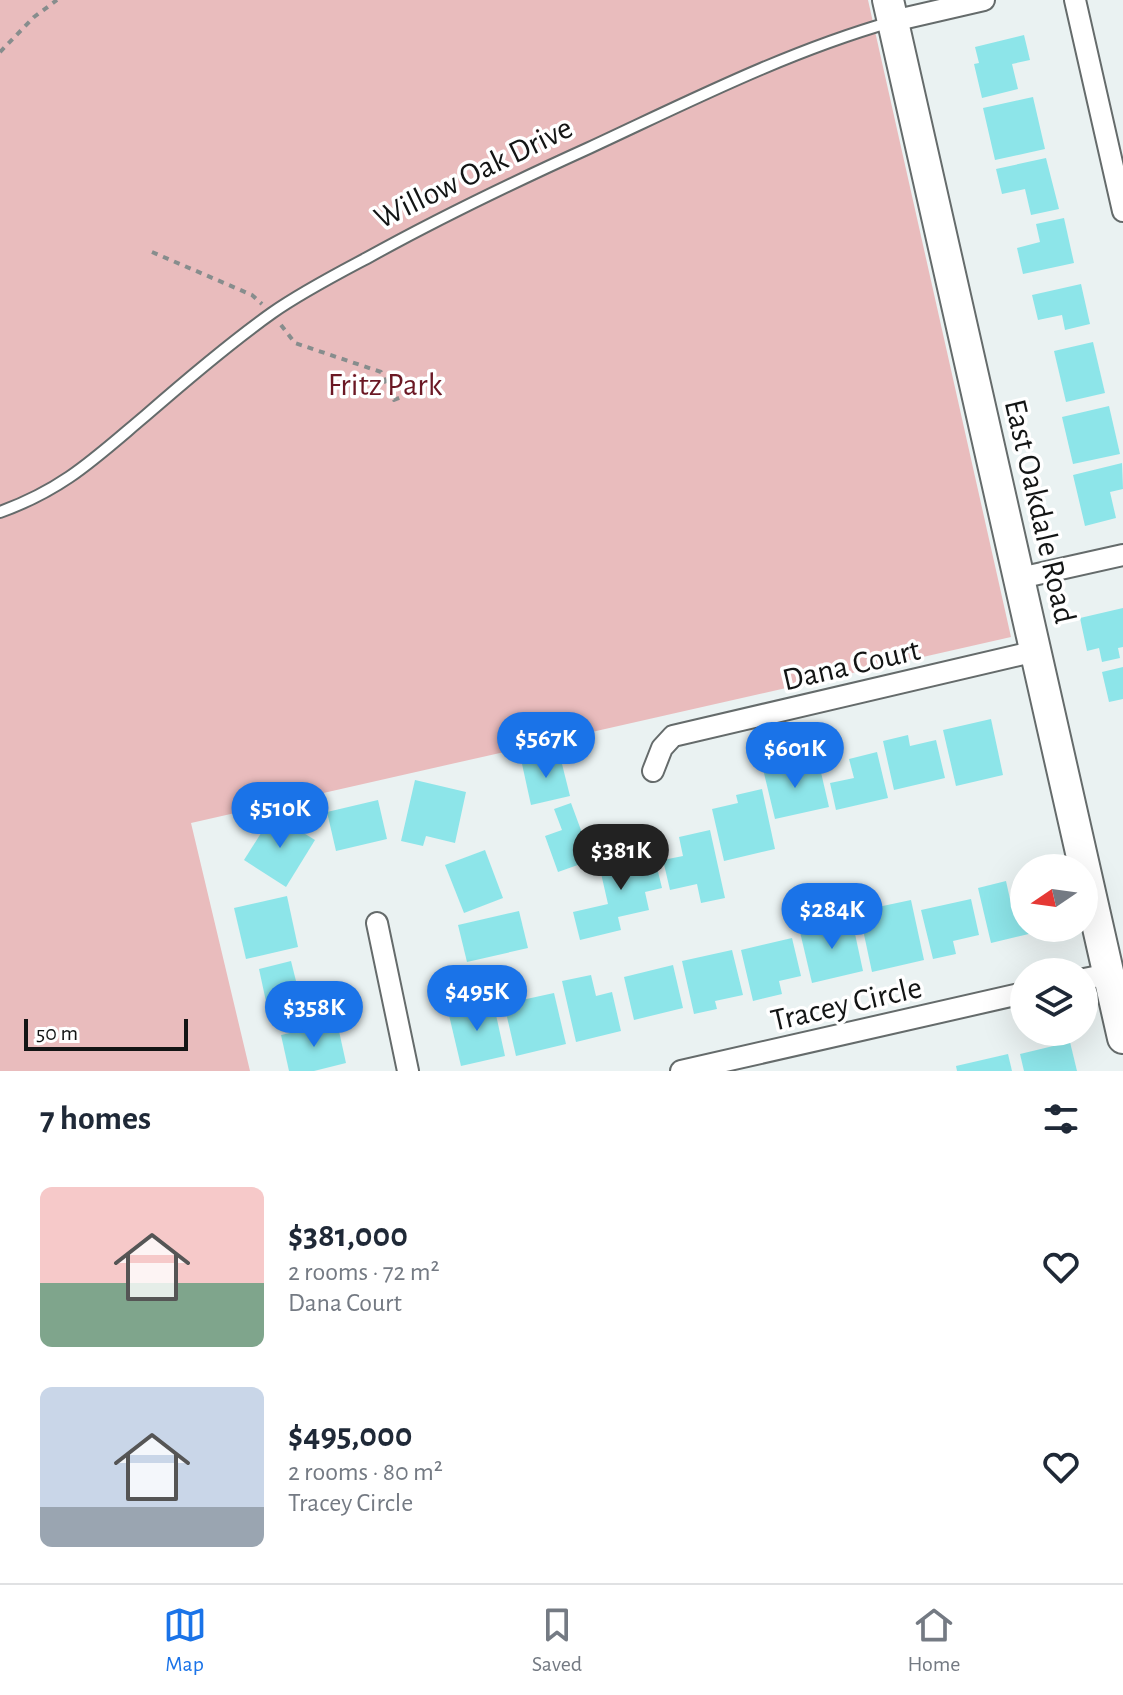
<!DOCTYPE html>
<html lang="en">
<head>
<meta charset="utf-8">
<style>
  :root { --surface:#fff; --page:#f2f2f3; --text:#1f2937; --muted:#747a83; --line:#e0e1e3; --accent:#1a73e8 }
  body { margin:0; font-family:"Alegreya Sans",sans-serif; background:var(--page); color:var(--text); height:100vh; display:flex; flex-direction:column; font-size:30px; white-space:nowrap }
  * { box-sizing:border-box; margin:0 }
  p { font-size:26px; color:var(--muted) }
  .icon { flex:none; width:44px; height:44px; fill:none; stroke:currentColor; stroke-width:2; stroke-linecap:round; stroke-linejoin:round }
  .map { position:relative; height:1071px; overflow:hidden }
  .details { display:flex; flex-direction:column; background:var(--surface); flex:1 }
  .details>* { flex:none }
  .needle { width:52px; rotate:257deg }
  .controls { position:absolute; left:1010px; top:854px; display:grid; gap:16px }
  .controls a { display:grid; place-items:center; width:88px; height:88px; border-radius:50%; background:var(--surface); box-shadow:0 8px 32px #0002; font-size:40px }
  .scale { position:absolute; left:24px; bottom:20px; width:164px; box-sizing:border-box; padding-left:8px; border:4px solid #131515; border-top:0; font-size:22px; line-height:28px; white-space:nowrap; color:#131515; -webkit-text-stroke:6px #fff; paint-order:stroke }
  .price { position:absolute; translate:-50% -68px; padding:0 18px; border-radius:28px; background:var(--accent); color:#fff; font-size:26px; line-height:52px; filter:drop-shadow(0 2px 4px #0008) }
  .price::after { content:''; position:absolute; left:50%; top:48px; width:24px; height:18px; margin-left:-12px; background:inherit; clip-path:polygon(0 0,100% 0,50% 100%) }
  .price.on { background:#222; color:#fff }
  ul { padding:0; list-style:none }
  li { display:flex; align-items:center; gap:24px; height:200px; padding:0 40px }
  li span { display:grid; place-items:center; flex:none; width:224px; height:160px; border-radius:12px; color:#555 }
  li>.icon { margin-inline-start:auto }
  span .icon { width:96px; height:96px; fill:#fffc; stroke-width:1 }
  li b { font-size:34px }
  h2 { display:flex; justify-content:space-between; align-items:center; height:96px; padding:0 40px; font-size:34px }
  .menu { display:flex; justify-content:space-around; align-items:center; height:112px; border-top:2px solid var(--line); background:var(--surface); font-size:22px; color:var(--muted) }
  .menu a { display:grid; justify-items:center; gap:4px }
  .menu .on { color:var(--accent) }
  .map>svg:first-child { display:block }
</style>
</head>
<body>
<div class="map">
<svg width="1123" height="1071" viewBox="0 0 1123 1071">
  <rect width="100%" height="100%" fill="#eaf2f2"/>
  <polygon fill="#e9bcbd" points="0,0 868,0 1011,637 191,823 250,1071 0,1071"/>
  <g fill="#8de5e9">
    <polygon points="1024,35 1030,60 1012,64 1018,89 982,98 974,64 979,63 975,47"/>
    <polygon points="1033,97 1045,149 995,160 983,108"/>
    <polygon points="1046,158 1059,209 1031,215 1025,189 1002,194 996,169"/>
    <polygon points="1064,218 1074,263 1023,274 1017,248 1040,242 1036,224"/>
    <polygon points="1081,284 1090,324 1065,330 1062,315 1038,320 1032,295"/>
    <polygon points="1093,342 1105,393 1066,402 1054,351"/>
    <polygon points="1109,406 1120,454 1073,464 1062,417"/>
    <polygon points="1122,463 1123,489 1110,492 1116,518 1085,526 1073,475"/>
    <polygon points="1123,608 1123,647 1118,648 1120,658 1102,662 1099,648 1087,651 1080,618"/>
    <polygon points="1123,667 1123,699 1109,702 1102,672"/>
    <polygon points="991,719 1003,775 956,786 943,730"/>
    <polygon points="908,735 910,746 936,740 945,778 894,790 883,741"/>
    <polygon points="877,752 888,798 836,810 830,783 854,778 849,759"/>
    <polygon points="560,756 570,796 531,805 522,764"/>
    <polygon points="794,762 797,773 820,768 829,807 775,819 763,769"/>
    <polygon points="415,780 466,792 455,843 426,836 423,846 401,841"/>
    <polygon points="762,789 775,849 724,861 712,809 738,803 736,795"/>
    <polygon points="378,800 387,839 336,851 327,812"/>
    <polygon points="571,803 592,860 558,872 545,836 562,830 554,809"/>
    <polygon points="273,814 315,840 286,887 244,860"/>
    <polygon points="710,830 725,898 701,903 697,884 670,890 663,860 683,856 679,837"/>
    <polygon points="651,843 662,888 645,892 649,910 618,917 621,930 580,940 573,912 608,904 600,869 621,864 618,851"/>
    <polygon points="485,850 503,898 464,913 445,865"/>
    <polygon points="1006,881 1012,908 1024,905 1024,928 1031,928 1033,933 991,943 978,888"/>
    <polygon points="287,896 298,947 246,959 234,908"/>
    <polygon points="971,899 979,935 953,941 956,954 933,959 921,910"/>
    <polygon points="911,900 924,960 872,972 859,911"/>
    <polygon points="519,911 528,948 467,962 458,925"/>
    <polygon points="852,920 863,971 812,983 800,932"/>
    <polygon points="792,938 801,976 779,981 782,994 753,1001 741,950"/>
    <polygon points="732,950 743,995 715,1001 717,1009 694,1014 682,961"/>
    <polygon points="291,961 298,989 318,984 323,1008 270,1020 259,969"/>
    <polygon points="673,965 683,1008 634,1020 624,977"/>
    <polygon points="591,975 596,996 612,992 621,1031 576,1042 562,981"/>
    <polygon points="554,993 566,1044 516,1056 504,1004"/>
    <polygon points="493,1001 505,1056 461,1066 448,1011"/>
    <polygon points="337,1022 346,1063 314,1071 289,1071 281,1035"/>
    <polygon points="1070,1042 1077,1071 1024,1071 1020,1054"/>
    <polygon points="1008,1054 1012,1071 957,1071 956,1066"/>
  </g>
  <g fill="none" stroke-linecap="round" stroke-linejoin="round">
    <defs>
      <path id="lane" d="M0 512C64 489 95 458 145 416 184 382 231 342 272 313 302 292 335 275 367 258 439 218 514 182 589 148 688 102 786 52 891 22"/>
      <g id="street">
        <polyline points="1075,0 1123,211"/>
        <polyline points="893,21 984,0"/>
        <polyline points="1020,578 1123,555"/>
        <polyline points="653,771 662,748 673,736 1036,651"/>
        <polyline points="377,923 408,1071"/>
        <polyline points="1084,979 1109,974"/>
        <polyline points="681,1071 1024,993"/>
      </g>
      <polyline id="secondary" points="888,0 1123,1038"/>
    </defs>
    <use href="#lane" stroke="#656b6b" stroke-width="14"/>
    <use href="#street" stroke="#656b6b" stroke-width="24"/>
    <use href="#secondary" stroke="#656b6b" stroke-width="34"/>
    <g stroke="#878d8d" stroke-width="4" stroke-dasharray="6 6" stroke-linecap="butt">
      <polyline points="0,52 34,17 57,0"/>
      <polyline points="152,252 252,295 262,304"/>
      <polyline points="281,325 295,343 381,372 394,400 422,389"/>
    </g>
    <use href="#lane" stroke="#fff" stroke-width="10"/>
    <use href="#street" stroke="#fff" stroke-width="20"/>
    <use href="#secondary" stroke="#fff" stroke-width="30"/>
  </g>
  <g text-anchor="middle" stroke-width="7" stroke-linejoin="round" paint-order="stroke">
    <g font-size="32" fill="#131515" stroke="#fff">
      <text transform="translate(473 172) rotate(-26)" y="11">Willow Oak Drive</text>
      <text transform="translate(1041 511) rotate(77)" y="11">East Oakdale Road</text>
      <text transform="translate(851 664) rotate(-13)" y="11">Dana Court</text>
      <text transform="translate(846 1003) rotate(-13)" y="11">Tracey Circle</text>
    </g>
    <g font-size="32" fill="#6b1824" stroke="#fff">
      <text x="385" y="395">Fritz Park</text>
    </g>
  </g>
</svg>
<div class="controls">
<a><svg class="needle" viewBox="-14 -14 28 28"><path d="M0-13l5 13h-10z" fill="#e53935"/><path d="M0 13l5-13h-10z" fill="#747a83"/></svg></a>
<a><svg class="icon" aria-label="layers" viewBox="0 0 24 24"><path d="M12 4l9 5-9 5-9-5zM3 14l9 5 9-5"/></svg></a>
</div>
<div class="scale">50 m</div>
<b class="price" style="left:546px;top:780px">$567K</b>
<b class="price" style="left:795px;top:790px">$601K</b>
<b class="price" style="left:280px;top:850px">$510K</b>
<b class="price on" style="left:621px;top:892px">$381K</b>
<b class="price" style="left:832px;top:951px">$284K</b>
<b class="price" style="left:477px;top:1033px">$495K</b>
<b class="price" style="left:314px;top:1049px">$358K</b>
</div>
<section class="details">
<h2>7 homes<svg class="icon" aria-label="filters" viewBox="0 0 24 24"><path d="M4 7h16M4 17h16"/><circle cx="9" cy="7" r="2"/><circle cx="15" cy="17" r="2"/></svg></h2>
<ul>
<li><span style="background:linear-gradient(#f6c9c9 60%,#7fa58c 0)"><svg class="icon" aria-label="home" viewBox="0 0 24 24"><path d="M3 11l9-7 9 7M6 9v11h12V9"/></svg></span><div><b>$381,000</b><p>2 rooms · 72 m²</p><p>Dana Court</p></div><svg class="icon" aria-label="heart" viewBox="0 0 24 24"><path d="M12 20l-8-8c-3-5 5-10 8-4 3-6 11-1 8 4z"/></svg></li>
<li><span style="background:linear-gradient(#c9d6e8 75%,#9aa5b1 0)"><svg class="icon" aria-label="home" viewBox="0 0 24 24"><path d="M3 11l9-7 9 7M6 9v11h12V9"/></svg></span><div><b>$495,000</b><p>2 rooms · 80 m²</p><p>Tracey Circle</p></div><svg class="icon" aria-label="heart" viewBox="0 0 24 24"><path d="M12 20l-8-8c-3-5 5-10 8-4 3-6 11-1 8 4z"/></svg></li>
</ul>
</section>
<nav class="menu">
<a class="on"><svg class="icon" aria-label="map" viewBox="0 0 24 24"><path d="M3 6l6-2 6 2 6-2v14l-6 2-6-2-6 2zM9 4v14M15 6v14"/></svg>Map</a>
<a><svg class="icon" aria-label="saved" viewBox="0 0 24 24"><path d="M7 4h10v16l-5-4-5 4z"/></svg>Saved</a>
<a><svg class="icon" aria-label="home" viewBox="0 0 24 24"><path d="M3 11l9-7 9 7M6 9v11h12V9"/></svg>Home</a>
</nav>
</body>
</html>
